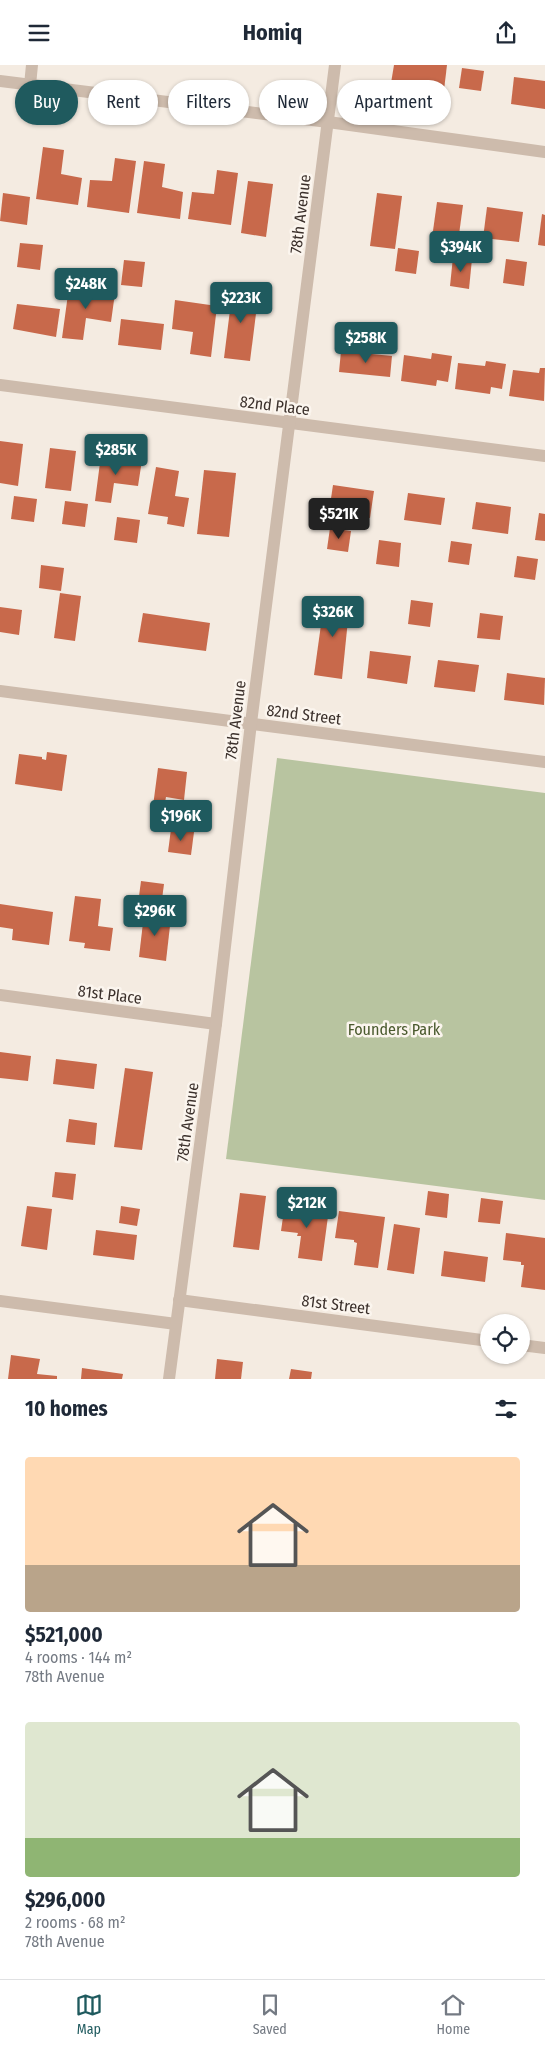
<!DOCTYPE html>
<html lang="en">
<head>
<meta charset="utf-8">
<style>
  :root { --surface:#fff; --page:#f2f2f3; --text:#1f2937; --muted:#747a83; --line:#e0e1e3; --accent:#1f5a5e }
  body { margin:0; font-family:"Fira Sans Condensed",sans-serif; background:var(--page); color:var(--text); height:100vh; display:flex; flex-direction:column; font-size:19px; white-space:nowrap }
  * { box-sizing:border-box; margin:0 }
  p { font-size:16px; color:var(--muted) }
  .icon { flex:none; width:28px; height:28px; fill:none; stroke:currentColor; stroke-width:2; stroke-linecap:round; stroke-linejoin:round }
  .map { position:relative; height:1314px; overflow:hidden }
  .panel { display:flex; flex-direction:column; background:var(--surface); flex:1 }
  .panel>* { flex:none }
  .top-card { position:absolute; left:15px; top:15px; width:515px; height:45px; display:flex; gap:10px }
  .controls { position:absolute; left:480px; top:1249px; display:grid; gap:10px }
  .controls a { display:grid; place-items:center; width:50px; height:50px; border-radius:50%; background:var(--surface); box-shadow:0 1px 4px #0004; font-size:25px }
  .price { position:absolute; translate:-50% -42px; padding:0 11px; border-radius:5px; background:var(--accent); color:#fff; font-size:16px; line-height:32px; filter:drop-shadow(0 1px 2px #0008) }
  .price::after { content:''; position:absolute; left:50%; top:30px; width:15px; height:11px; margin-left:-8px; background:inherit; clip-path:polygon(0 0,100% 0,50% 100%) }
  .price.active { background:#222; color:#fff }
  ul { padding:0; list-style:none }
  li { display:grid; align-content:center; gap:10px; height:265px; padding:0 25px }
  li span { display:grid; place-items:center; height:155px; border-radius:5px; color:#555 }
  li>.icon { margin-inline-start:auto }
  span .icon { width:90px; height:90px; fill:#fffc; stroke-width:1 }
  li b { font-size:21px }
  h2 { display:flex; justify-content:space-between; align-items:center; height:60px; padding:0 25px; font-size:21px }
  .tag { padding:0 18px; border-radius:22px; background:var(--surface); box-shadow:0 1px 4px #0004; font-size:18px; line-height:45px }
  .tag.active { background:var(--accent); color:#fff }
  header { display:flex; justify-content:space-between; align-items:center; height:65px; padding:0 25px; background:var(--surface); font-size:22px; font-weight:700 }
  .tab-bar { display:flex; justify-content:space-around; align-items:center; height:70px; border-top:1px solid var(--line); background:var(--surface); font-size:14px; color:var(--muted) }
  .tab-bar a { display:grid; justify-items:center; gap:2px }
  .tab-bar .active { color:var(--accent) }
  .map>svg:first-child { display:block }
</style>
</head>
<body>
<header><svg class="icon" aria-label="menu" viewBox="0 0 24 24"><path d="M4 6h16M4 12h16M4 18h16"/></svg>Homiq<svg class="icon" aria-label="share" viewBox="0 0 24 24"><path d="M12 15V3M7 8l5-5 5 5M5 13v7h14v-7"/></svg></header>
<div class="map">
<svg width="545" height="1314" viewBox="0 0 545 1314">
  <rect width="100%" height="100%" fill="#f4ebe1"/>
  <polygon fill="#b8c4a0" points="277,693 545,728 545,1135 226,1094"/>
  <g fill="#c8694b">
    <polygon points="394,0 447,0 444,25 391,18"/>
    <polygon points="462,3 484,6 481,26 459,23"/>
    <polygon points="514,12 545,16 545,44 511,39"/>
    <polygon points="43,82 64,85 61,109 82,113 78,140 36,134"/>
    <polygon points="115,93 136,96 129,148 87,142 90,115 112,116"/>
    <polygon points="144,96 165,99 162,122 183,127 180,154 137,148"/>
    <polygon points="217,105 238,108 231,160 188,154 192,127 214,129"/>
    <polygon points="248,116 273,119 266,172 241,168"/>
    <polygon points="3,128 30,132 27,160 0,156"/>
    <polygon points="377,128 402,131 395,184 370,181"/>
    <polygon points="437,137 463,140 458,177 432,173"/>
    <polygon points="487,142 523,147 519,177 483,173"/>
    <polygon points="542,149 545,150 545,181 538,180"/>
    <polygon points="20,178 43,180 40,205 17,202"/>
    <polygon points="398,183 419,186 416,209 395,206"/>
    <polygon points="453,192 472,194 469,224 450,221"/>
    <polygon points="506,194 527,197 524,221 503,218"/>
    <polygon points="124,195 145,197 142,222 121,220"/>
    <polygon points="233,221 259,225 250,296 224,293"/>
    <polygon points="69,222 115,228 111,257 86,253 83,275 62,273"/>
    <polygon points="175,235 217,241 211,292 190,289 193,267 172,264"/>
    <polygon points="17,239 60,244 56,272 13,264"/>
    <polygon points="121,254 164,259 161,285 118,280"/>
    <polygon points="341,286 392,291 390,312 339,307"/>
    <polygon points="432,288 452,291 448,317 437,315 436,321 401,316 404,290 431,294"/>
    <polygon points="486,296 506,299 502,324 491,322 490,329 455,324 458,298 485,301"/>
    <polygon points="540,303 545,303 544,336 509,331 513,305 539,308"/>
    <polygon points="0,376 23,379 18,421 0,418"/>
    <polygon points="50,383 76,386 71,426 45,423"/>
    <polygon points="101,390 142,395 138,421 114,418 111,438 95,436"/>
    <polygon points="156,402 179,406 175,431 189,433 184,462 167,459 168,452 148,449"/>
    <polygon points="204,405 236,408 229,472 197,469"/>
    <polygon points="333,420 374,426 370,453 329,447"/>
    <polygon points="408,428 445,433 441,460 404,455"/>
    <polygon points="14,431 37,434 34,457 11,454"/>
    <polygon points="65,436 88,439 85,462 62,459"/>
    <polygon points="476,437 511,442 508,469 472,464"/>
    <polygon points="539,448 545,449 545,476 535,475"/>
    <polygon points="117,452 140,455 137,478 114,475"/>
    <polygon points="330,463 351,466 348,487 327,484"/>
    <polygon points="379,475 401,478 399,502 376,499"/>
    <polygon points="451,476 472,479 469,500 448,497"/>
    <polygon points="517,491 538,494 535,515 514,512"/>
    <polygon points="41,500 64,503 61,526 39,523"/>
    <polygon points="60,528 81,531 75,576 54,573"/>
    <polygon points="325,531 350,535 342,614 314,610"/>
    <polygon points="411,535 433,538 430,562 408,559"/>
    <polygon points="0,542 22,545 19,570 0,567"/>
    <polygon points="143,548 210,558 206,586 138,577"/>
    <polygon points="480,548 503,551 500,575 477,573"/>
    <polygon points="370,586 411,591 407,619 367,613"/>
    <polygon points="438,595 479,600 475,627 434,622"/>
    <polygon points="507,608 545,613 544,640 504,635"/>
    <polygon points="47,687 67,690 62,726 15,719 19,689 42,692 42,694 46,695"/>
    <polygon points="158,703 187,707 184,735 166,732 164,743 153,741"/>
    <polygon points="171,764 194,767 191,790 168,787"/>
    <polygon points="141,816 164,819 161,842 138,839"/>
    <polygon points="75,831 101,834 98,861 113,863 110,886 84,883 85,878 69,876"/>
    <polygon points="0,839 53,847 49,880 12,875 13,864 0,862"/>
    <polygon points="144,849 171,852 166,896 139,892"/>
    <polygon points="0,987 31,991 28,1016 0,1013"/>
    <polygon points="56,994 97,999 94,1024 53,1019"/>
    <polygon points="125,1003 153,1007 142,1085 114,1082"/>
    <polygon points="69,1054 97,1058 95,1080 66,1077"/>
    <polygon points="55,1107 76,1109 73,1135 52,1132"/>
    <polygon points="428,1126 449,1129 447,1153 425,1150"/>
    <polygon points="240,1128 266,1131 259,1185 233,1182"/>
    <polygon points="481,1133 503,1136 500,1159 478,1157"/>
    <polygon points="285,1138 329,1144 322,1196 298,1193 301,1171 297,1171 298,1168 281,1166"/>
    <polygon points="27,1141 52,1144 47,1185 21,1181"/>
    <polygon points="121,1141 140,1144 137,1161 119,1158"/>
    <polygon points="339,1146 385,1152 378,1203 354,1200 357,1178 354,1177 354,1175 335,1173"/>
    <polygon points="394,1159 420,1163 414,1209 387,1205"/>
    <polygon points="96,1165 137,1170 134,1195 93,1190"/>
    <polygon points="506,1168 545,1173 545,1225 521,1222 524,1200 521,1200 521,1197 503,1195"/>
    <polygon points="444,1186 488,1192 485,1217 441,1211"/>
    <polygon points="11,1290 40,1294 37,1309 57,1311 57,1314 8,1314"/>
    <polygon points="217,1294 243,1297 241,1314 215,1314"/>
    <polygon points="82,1303 123,1309 122,1314 81,1314"/>
    <polygon points="291,1304 312,1307 311,1314 289,1314"/>
  </g>
  <g fill="none" stroke-linecap="round" stroke-linejoin="round">
    <g stroke="#cdbbac" stroke-width="12">
      <polyline points="0,16 328,57 545,87"/>
      <polyline points="30,20 32,0"/>
      <polyline points="0,320 545,391"/>
      <polyline points="0,626 545,697"/>
      <polyline points="0,930 216,959"/>
      <polyline points="179,1235 489,1276"/>
      <polyline points="0,1236 176,1259"/>
      <polyline points="521,1280 545,1283"/>
      <polyline points="169,1314 216,959 251,658 335,0"/>
    </g>
  </g>
  <g text-anchor="middle" stroke-width="5" stroke-linejoin="round" paint-order="stroke">
    <g font-size="16" fill="#3b302b" stroke="#fbf5ee">
      <text transform="translate(300 149) rotate(-83)" y="6">78th Avenue</text>
      <text transform="translate(275 340) rotate(7)" y="6">82nd Place</text>
      <text transform="translate(304 649) rotate(7)" y="6">82nd Street</text>
      <text transform="translate(235 655) rotate(-83)" y="6">78th Avenue</text>
      <text transform="translate(110 929) rotate(7)" y="6">81st Place</text>
      <text transform="translate(187 1057) rotate(-82)" y="6">78th Avenue</text>
      <text transform="translate(336 1239) rotate(7)" y="6">81st Street</text>
    </g>
    <g font-size="16" fill="#4a5a2e" stroke="#fbf5ee">
      <text x="394" y="970">Founders Park</text>
    </g>
  </g>
</svg>
<div class="controls">
<a><svg class="icon" aria-label="locate" viewBox="0 0 24 24"><circle cx="12" cy="12" r="6"/><path d="M12 2v4M12 18v4M2 12h4M18 12h4"/></svg></a>
</div>
<b class="price" style="left:461px;top:208px">$394K</b>
<b class="price" style="left:86px;top:245px">$248K</b>
<b class="price" style="left:241px;top:259px">$223K</b>
<b class="price" style="left:366px;top:299px">$258K</b>
<b class="price" style="left:116px;top:411px">$285K</b>
<b class="price active" style="left:339px;top:475px">$521K</b>
<b class="price" style="left:333px;top:573px">$326K</b>
<b class="price" style="left:181px;top:777px">$196K</b>
<b class="price" style="left:155px;top:872px">$296K</b>
<b class="price" style="left:307px;top:1164px">$212K</b>
<div class="top-card">
<a class="tag active">Buy</a>
<a class="tag">Rent</a>
<a class="tag">Filters</a>
<a class="tag">New</a>
<a class="tag">Apartment</a>
</div>
</div>
<section class="panel">
<h2>10 homes<svg class="icon" aria-label="filters" viewBox="0 0 24 24"><path d="M4 7h16M4 17h16"/><circle cx="9" cy="7" r="2"/><circle cx="15" cy="17" r="2"/></svg></h2>
<ul>
<li><span style="background:linear-gradient(#ffd9b3 70%,#b9a48a 0)"><svg class="icon" aria-label="home" viewBox="0 0 24 24"><path d="M3 11l9-7 9 7M6 9v11h12V9"/></svg></span><div><b>$521,000</b><p>4 rooms · 144 m²</p><p>78th Avenue</p></div></li>
<li><span style="background:linear-gradient(#dfe7d0 75%,#8fb573 0)"><svg class="icon" aria-label="home" viewBox="0 0 24 24"><path d="M3 11l9-7 9 7M6 9v11h12V9"/></svg></span><div><b>$296,000</b><p>2 rooms · 68 m²</p><p>78th Avenue</p></div></li>
</ul>
</section>
<nav class="tab-bar">
<a class="active"><svg class="icon" aria-label="map" viewBox="0 0 24 24"><path d="M3 6l6-2 6 2 6-2v14l-6 2-6-2-6 2zM9 4v14M15 6v14"/></svg>Map</a>
<a><svg class="icon" aria-label="saved" viewBox="0 0 24 24"><path d="M7 4h10v16l-5-4-5 4z"/></svg>Saved</a>
<a><svg class="icon" aria-label="home" viewBox="0 0 24 24"><path d="M3 11l9-7 9 7M6 9v11h12V9"/></svg>Home</a>
</nav>
</body>
</html>
